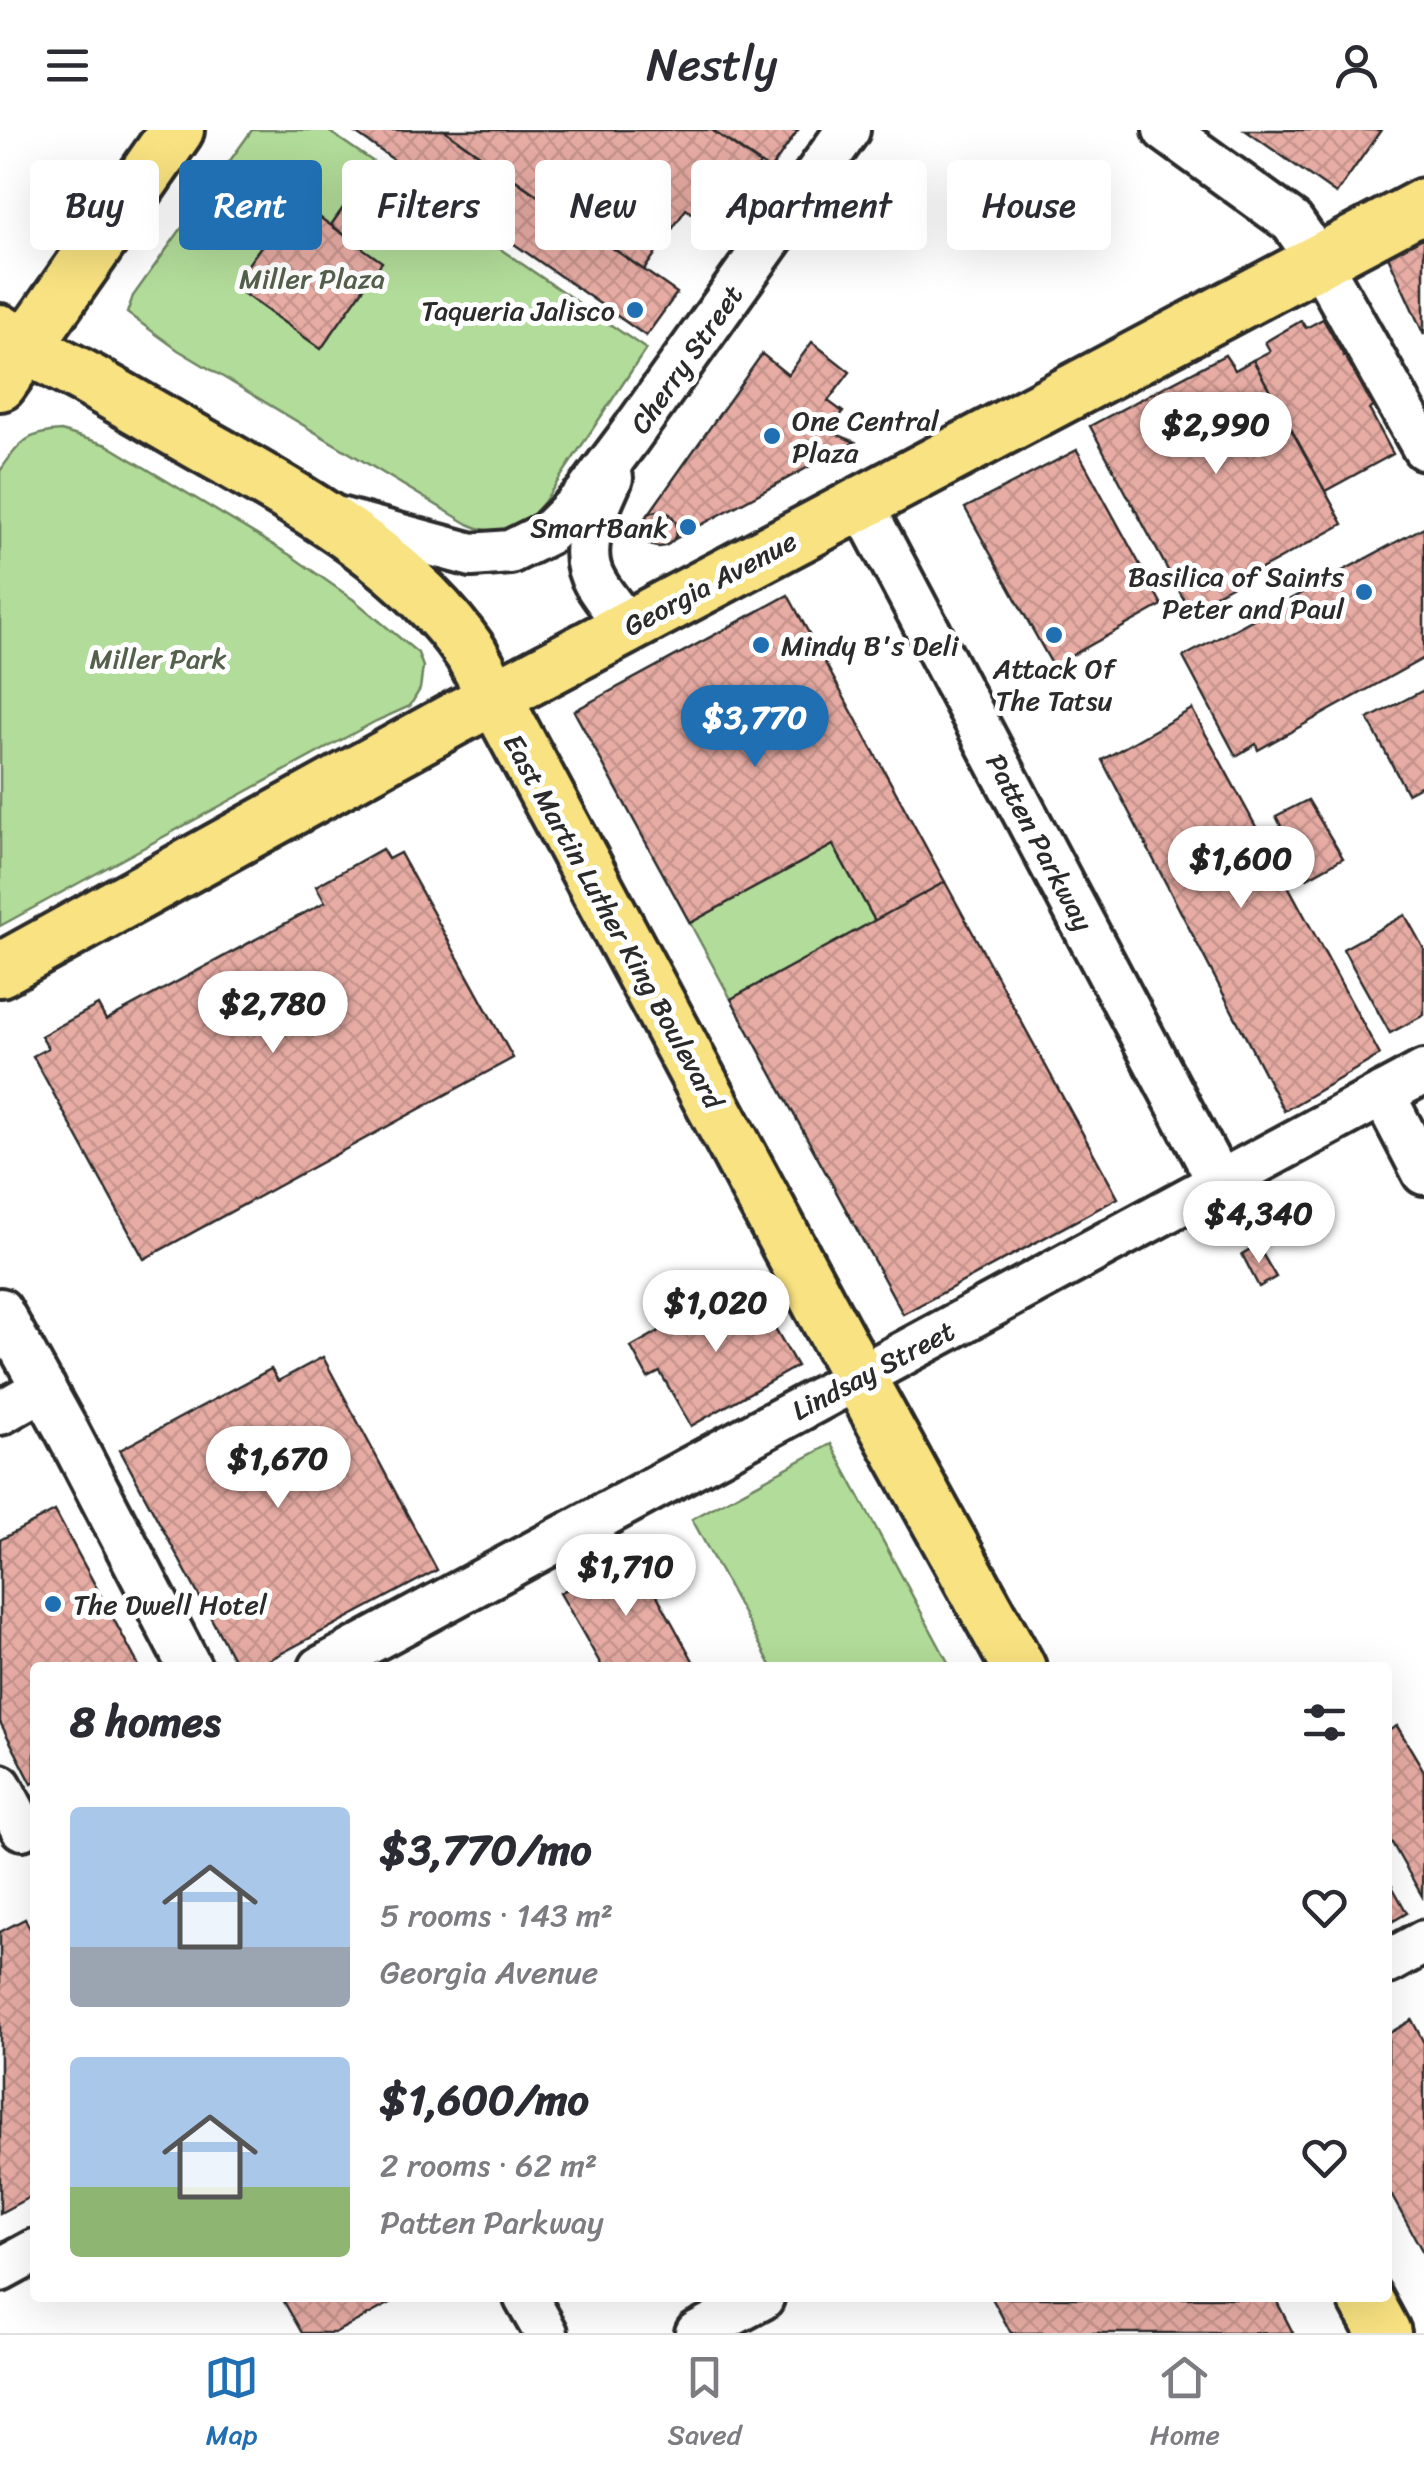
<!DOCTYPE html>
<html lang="en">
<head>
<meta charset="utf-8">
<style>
  :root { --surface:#fff; --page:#f2f2f3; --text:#2b2b33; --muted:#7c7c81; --line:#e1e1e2; --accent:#1f6fb2 }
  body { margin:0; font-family:Sriracha,sans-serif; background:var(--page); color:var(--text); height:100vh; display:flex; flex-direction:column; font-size:38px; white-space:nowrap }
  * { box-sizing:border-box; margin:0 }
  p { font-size:32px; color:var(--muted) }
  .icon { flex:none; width:55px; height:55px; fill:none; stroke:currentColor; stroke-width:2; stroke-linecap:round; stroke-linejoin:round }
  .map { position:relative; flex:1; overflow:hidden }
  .details { position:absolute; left:30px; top:1532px; width:1362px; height:640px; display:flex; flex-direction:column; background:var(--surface); border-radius:10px; box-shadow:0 10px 40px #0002 }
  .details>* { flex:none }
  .guide { position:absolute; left:30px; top:30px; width:1365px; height:90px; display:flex; gap:20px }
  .price { position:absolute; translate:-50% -85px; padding:0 22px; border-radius:35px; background:#fff; color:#222; font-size:32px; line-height:65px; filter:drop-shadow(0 2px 5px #0008) }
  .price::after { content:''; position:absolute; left:50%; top:60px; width:30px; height:22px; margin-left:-15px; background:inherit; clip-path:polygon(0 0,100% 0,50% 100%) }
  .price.current { background:var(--accent); color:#fff }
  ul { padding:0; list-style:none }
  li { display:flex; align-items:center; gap:30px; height:250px; padding:0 40px }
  li span { display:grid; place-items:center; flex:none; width:280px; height:200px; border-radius:10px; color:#555 }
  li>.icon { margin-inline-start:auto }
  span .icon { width:120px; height:120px; fill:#fffc; stroke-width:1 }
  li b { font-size:42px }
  h2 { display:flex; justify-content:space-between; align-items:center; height:120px; padding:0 40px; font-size:42px }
  .tag { padding:0 35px; border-radius:10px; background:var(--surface); box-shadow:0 10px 40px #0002; font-size:35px; line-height:90px }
  .tag.current { background:var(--accent); color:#fff }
  header { display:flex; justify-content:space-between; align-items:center; height:130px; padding:0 40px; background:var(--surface); font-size:45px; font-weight:600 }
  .menu { display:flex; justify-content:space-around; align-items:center; height:140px; border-top:2px solid var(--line); background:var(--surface); font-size:28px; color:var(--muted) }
  .menu a { display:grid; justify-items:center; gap:5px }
  .menu .current { color:var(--accent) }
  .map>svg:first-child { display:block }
</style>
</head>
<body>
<header><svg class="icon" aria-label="menu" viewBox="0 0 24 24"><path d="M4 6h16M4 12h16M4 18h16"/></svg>Nestly<svg class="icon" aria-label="person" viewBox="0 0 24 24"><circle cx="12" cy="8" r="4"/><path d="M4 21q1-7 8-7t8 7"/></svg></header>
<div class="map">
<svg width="1424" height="2203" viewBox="0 0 1424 2203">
  <defs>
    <pattern id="building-cross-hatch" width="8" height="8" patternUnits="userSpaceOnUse" patternTransform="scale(2.5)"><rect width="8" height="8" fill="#e7aca4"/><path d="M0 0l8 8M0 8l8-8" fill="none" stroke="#c6948d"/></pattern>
  </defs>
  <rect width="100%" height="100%" fill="#fff"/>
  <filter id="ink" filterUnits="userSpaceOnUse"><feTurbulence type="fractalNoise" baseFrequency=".01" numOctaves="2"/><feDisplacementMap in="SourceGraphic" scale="20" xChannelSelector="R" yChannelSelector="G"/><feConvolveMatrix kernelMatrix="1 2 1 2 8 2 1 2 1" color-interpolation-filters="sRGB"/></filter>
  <g filter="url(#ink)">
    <g fill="#b2dc99" stroke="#6e8462" stroke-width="2.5">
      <path d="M252 0H327L646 219 544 372C521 401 503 410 468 394L178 220 127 183 133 166Z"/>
      <path d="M61 301 107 315 290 425 354 470 418 523 423 537 420 559 410 576 376 591 0 796V341C20 313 25 303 61 301Z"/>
      <polygon points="833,715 875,791 731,869 690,793"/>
      <polygon points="831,1314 950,1536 947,1537 772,1537 692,1389"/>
    </g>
    <g fill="url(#building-cross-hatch)" stroke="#2b2b2b" stroke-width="2.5">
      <polygon points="351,0 444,0 677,163 646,206"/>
      <polygon points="444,0 712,0 760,34 714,99 686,79 644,140"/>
      <polygon points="712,0 798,0 770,40"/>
      <polygon points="1245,0 1381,0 1336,64"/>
      <polygon points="366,45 381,56 346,106 331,95"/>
      <polygon points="294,69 382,132 321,219 233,156"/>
      <polygon points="1424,104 1424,205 1387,124"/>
      <polygon points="1323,189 1344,226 1350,222 1379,274 1369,279 1393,324 1325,361 1253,230 1270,221 1265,212 1301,191 1306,198"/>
      <polygon points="812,212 850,242 828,271 843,282 829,301 855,312 673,410 676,394 670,384 659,381 648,385 762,224 788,245"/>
      <polygon points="1225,225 1235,240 1253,230 1343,394 1189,479 1090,296"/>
      <polygon points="1077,320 1162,475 1053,536 965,378"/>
      <circle cx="659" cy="399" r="18"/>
      <polygon points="1424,397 1424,528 1258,620 1256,614 1236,626 1183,527"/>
      <polygon points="788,465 945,752 875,791 833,715 690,793 574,581"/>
      <polygon points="1424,560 1424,654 1407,663 1368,589"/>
      <polygon points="1192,579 1380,925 1284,981 1102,630"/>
      <polygon points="1308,670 1343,728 1307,748 1276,686"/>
      <polygon points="382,719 388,729 400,723 513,928 144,1129 33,926 48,918 41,906 98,875 106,890 325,772 316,756"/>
      <polygon points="945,752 1118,1068 903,1184 731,869"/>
      <polygon points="1405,785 1424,819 1424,885 1390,903 1343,819"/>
      <polygon points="1257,1115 1276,1147 1259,1157 1242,1124"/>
      <polygon points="753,1160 797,1236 691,1296 660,1242 648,1248 631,1217 730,1161 736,1169"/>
      <polygon points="323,1227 437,1440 254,1538 238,1538 120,1320 271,1239 278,1251"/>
      <polygon points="55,1381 140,1538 35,1538 35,1652 32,1654 0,1592 0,1410"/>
      <polygon points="633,1422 697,1538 603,1538 560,1463"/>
      <polygon points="1397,1596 1424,1641 1422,1766 1388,1706 1388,1601"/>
      <polygon points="1388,1749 1407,1783 1388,1794"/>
      <polygon points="25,1789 35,1808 35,2064 0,2083 0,1802"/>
      <polygon points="1412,1890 1424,1913 1424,2124 1388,2059 1388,1904"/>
      <polygon points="282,2168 400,2168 334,2203 302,2203"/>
      <polygon points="992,2168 1275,2168 1293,2203 1011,2203"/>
    </g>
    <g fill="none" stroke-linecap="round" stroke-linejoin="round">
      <defs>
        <g id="minor">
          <polyline points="1165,0 1292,92 1319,131 1424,318"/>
          <path d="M611 348C598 379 575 419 595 452 604 468 617 482 628 497"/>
          <polyline points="861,373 1219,1052"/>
          <polyline points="335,388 472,425 510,422 548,403 585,366 627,310 848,0"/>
          <polyline points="1383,964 1424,1043"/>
          <polyline points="0,1180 68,1303 190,1538"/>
          <polyline points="0,1283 44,1258"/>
          <polyline points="321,1538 1424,942"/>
          <polyline points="0,1656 22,1698"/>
          <polyline points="1388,1832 1424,1812"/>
          <polyline points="0,2140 35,2121"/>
          <polyline points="526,2168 546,2203"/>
          <polyline points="697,2203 762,2168"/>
        </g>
        <g id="major">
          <path d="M0 201C28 220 58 233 87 249 134 275 180 303 227 329 317 381 411 435 471 523L859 1248 1019 1538"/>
          <polyline points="0,254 177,0"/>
          <polyline points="0,840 454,589 1424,75"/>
          <polyline points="1365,2168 1384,2203"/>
        </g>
      </defs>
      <use href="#minor" stroke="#2b2b2b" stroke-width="50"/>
      <use href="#major" stroke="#2b2b2b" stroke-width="60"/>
      <use href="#minor" stroke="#fff" stroke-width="42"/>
      <use href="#major" stroke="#f8e281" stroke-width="52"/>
    </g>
  </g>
  <g fill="#1f6fb2" stroke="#fff" stroke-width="4">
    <circle cx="635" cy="180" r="10"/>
    <circle cx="772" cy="306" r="10"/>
    <circle cx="688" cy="397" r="10"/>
    <circle cx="1364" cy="462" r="10"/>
    <circle cx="1054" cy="505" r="10"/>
    <circle cx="761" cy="515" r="10"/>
    <circle cx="53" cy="1474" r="10"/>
  </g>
  <g text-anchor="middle" stroke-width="10" stroke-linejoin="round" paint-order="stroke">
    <g font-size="28" fill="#54604c" stroke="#fff">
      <text x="312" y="158">Miller Plaza</text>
      <text x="158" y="538">Miller Park</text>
    </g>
    <g font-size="28" fill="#2b2b2b" stroke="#fff" text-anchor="end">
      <text x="615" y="190">Taqueria Jalisco</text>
      <text x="792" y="300" text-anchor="start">One Central<tspan x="792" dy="32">Plaza</tspan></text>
      <text x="668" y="407">SmartBank</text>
      <text x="1344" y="456">Basilica of Saints<tspan x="1344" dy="32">Peter and Paul</tspan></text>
      <text x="781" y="525" text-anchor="start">Mindy B's Deli</text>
      <text x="1054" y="548" text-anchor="middle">Attack Of<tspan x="1054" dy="32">The Tatsu</tspan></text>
      <text x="73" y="1484" text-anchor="start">The Dwell Hotel</text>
    </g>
    <g font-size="28" fill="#2b2b2b" stroke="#fff">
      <text transform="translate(686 229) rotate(-55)" y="10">Cherry Street</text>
      <text transform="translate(710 453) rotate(-28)" y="10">Georgia Avenue</text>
      <text transform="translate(1040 712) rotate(62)" y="10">Patten Parkway</text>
      <text transform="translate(614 791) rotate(61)" y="10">East Martin Luther King Boulevard</text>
      <text transform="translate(873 1240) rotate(-28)" y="10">Lindsay Street</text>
    </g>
  </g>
</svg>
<b class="price" style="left:1216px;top:347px">$2,990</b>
<b class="price current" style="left:755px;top:640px">$3,770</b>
<b class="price" style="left:1241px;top:781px">$1,600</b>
<b class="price" style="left:273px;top:926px">$2,780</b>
<b class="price" style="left:1259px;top:1136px">$4,340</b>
<b class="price" style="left:716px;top:1225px">$1,020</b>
<b class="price" style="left:278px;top:1381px">$1,670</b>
<b class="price" style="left:626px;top:1489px">$1,710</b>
<div class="guide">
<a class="tag">Buy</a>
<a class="tag current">Rent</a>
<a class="tag">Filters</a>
<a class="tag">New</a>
<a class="tag">Apartment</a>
<a class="tag">House</a>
</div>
<section class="details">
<h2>8 homes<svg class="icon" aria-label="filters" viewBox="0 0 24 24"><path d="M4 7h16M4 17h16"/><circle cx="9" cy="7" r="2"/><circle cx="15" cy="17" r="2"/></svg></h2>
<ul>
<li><span style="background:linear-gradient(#a9c7e8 70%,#9aa5b1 0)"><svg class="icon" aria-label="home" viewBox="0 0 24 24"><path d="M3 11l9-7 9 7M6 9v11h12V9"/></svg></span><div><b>$3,770/mo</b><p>5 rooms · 143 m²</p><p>Georgia Avenue</p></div><svg class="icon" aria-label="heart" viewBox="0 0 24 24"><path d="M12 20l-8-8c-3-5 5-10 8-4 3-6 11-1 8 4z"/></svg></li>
<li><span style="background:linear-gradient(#a9c7e8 65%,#8fb573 0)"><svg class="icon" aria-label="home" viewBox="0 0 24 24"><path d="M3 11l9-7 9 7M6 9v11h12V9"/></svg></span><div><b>$1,600/mo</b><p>2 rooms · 62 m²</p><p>Patten Parkway</p></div><svg class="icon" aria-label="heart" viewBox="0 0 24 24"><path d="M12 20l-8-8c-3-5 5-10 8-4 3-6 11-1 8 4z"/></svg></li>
</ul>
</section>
</div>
<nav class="menu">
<a class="current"><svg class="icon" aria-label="map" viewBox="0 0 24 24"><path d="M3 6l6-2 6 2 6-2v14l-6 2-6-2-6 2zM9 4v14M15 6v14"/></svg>Map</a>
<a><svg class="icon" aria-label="saved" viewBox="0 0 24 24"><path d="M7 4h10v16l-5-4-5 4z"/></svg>Saved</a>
<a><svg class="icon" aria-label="home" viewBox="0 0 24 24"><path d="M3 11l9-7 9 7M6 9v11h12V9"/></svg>Home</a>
</nav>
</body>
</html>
